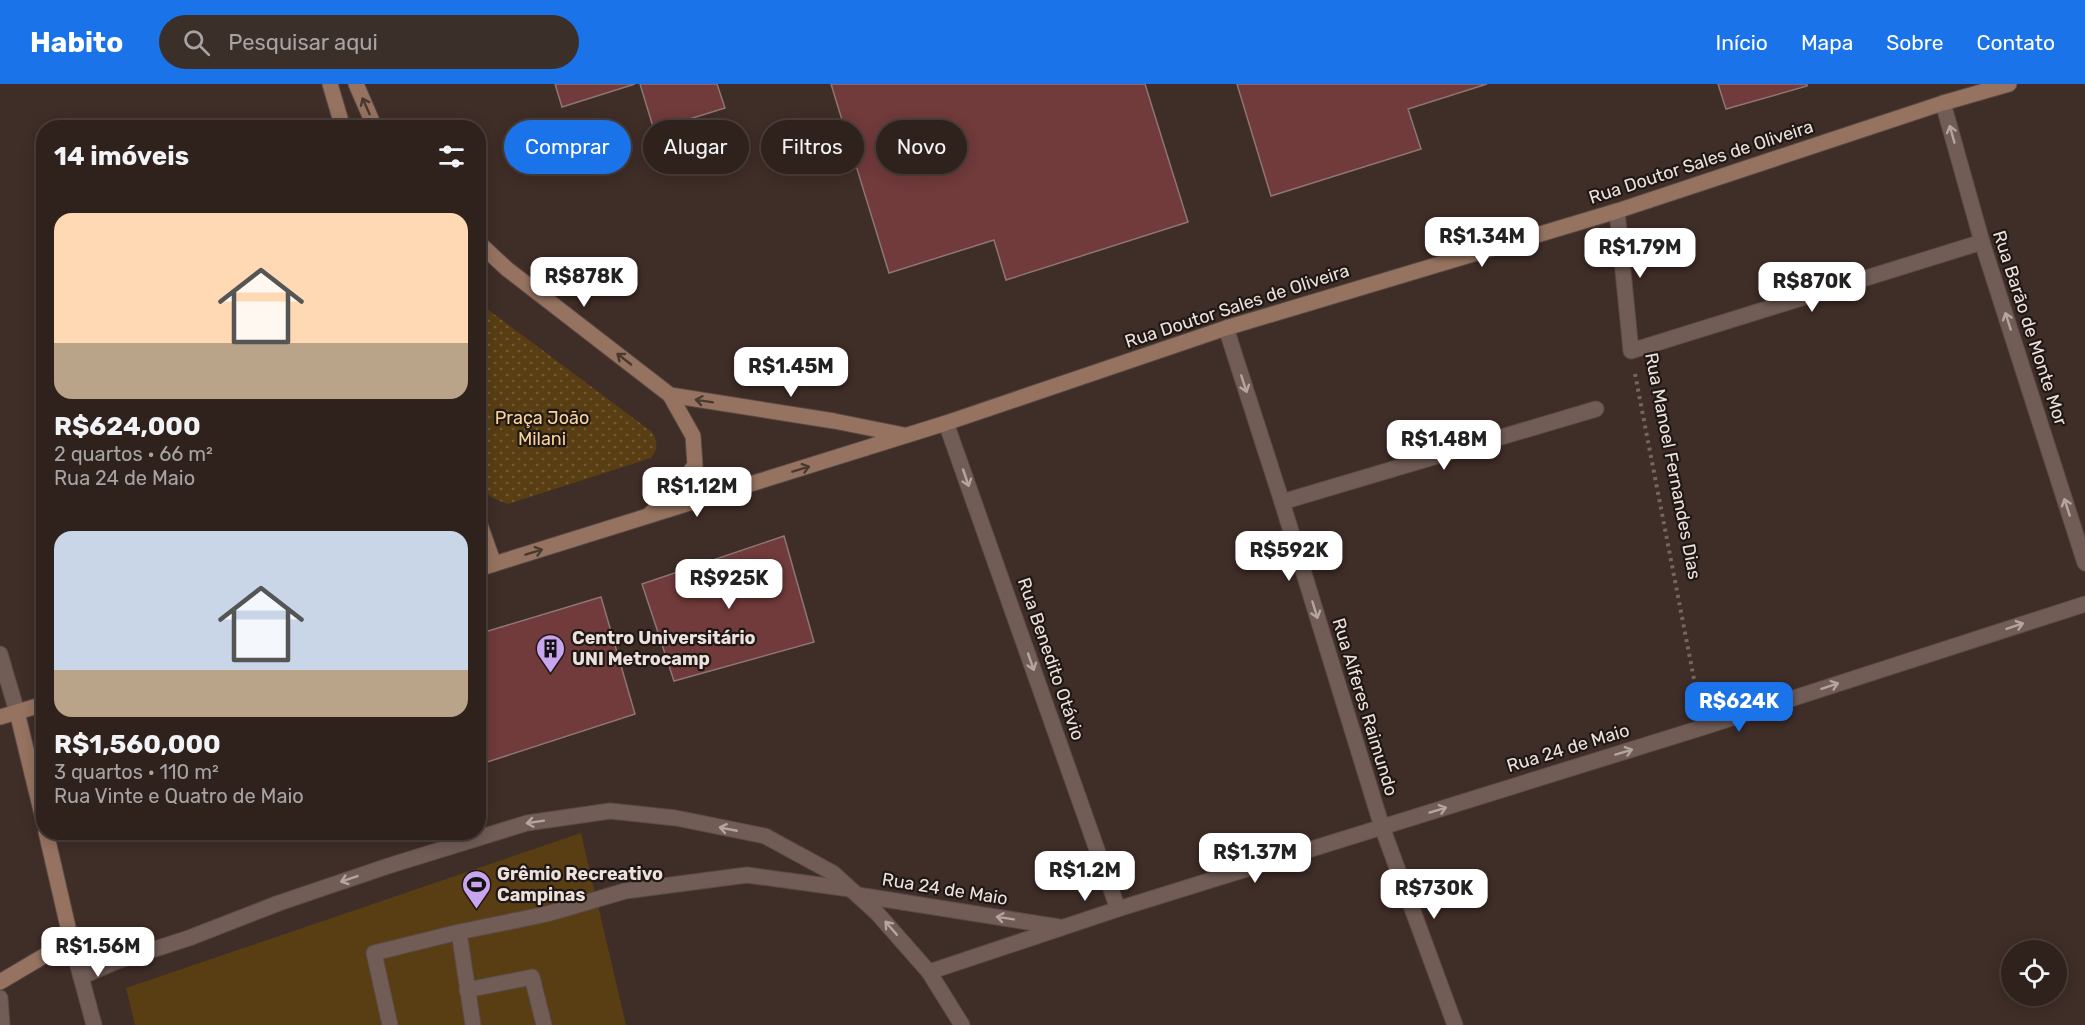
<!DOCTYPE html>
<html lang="pt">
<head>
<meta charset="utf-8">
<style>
  :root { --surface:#2f221d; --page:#3b2f2a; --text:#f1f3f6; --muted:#a7a4a4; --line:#4a3f3b; --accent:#1a73e8 }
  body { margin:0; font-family:Rubik,sans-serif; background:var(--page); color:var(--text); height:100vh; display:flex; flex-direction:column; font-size:22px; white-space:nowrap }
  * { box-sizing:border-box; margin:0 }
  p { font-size:20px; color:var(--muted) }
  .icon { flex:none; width:33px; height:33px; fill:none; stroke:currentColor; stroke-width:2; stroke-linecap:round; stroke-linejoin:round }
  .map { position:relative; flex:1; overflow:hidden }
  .drawer { position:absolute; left:36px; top:36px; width:450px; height:720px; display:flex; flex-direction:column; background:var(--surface); border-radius:24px; box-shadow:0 3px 15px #0003,0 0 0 2px var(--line) }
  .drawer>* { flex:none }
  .banner { position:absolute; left:504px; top:36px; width:570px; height:54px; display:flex; gap:12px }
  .fabs { position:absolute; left:2001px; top:856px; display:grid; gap:12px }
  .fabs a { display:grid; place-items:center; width:66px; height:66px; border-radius:50%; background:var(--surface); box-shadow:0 3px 15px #0003,0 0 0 2px var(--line); font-size:30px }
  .price { position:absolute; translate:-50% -51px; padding:0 14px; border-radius:12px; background:#fff; color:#222; font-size:20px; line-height:39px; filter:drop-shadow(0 2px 3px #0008) }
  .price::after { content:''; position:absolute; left:50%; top:36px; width:18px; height:14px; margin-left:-9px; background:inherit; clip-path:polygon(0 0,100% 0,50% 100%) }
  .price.current { background:var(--accent); color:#fff }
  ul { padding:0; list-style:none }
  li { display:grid; align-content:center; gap:12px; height:318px; padding:0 18px }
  li span { display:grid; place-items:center; height:186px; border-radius:18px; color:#555 }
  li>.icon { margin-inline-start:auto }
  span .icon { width:108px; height:108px; fill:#fffc; stroke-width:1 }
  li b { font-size:26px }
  h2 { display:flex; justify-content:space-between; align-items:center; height:72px; padding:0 18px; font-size:26px }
  .tag { padding:0 21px; border-radius:27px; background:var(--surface); box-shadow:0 3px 15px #0003,0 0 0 2px var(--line); font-size:21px; line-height:54px }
  .tag.current { background:var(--accent); color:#fff }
  header { display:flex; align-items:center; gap:36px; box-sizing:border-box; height:84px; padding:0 30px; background:var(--accent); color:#fff }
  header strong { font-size:28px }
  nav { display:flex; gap:33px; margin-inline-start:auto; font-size:21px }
  .search { width:420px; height:54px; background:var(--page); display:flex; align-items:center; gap:15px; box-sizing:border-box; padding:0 21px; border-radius:33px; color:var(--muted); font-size:22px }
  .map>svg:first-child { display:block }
</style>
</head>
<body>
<header>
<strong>Habito</strong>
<div class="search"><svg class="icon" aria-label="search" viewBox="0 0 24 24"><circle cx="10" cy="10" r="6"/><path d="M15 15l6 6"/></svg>Pesquisar aqui</div>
<nav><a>Início</a><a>Mapa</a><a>Sobre</a><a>Contato</a></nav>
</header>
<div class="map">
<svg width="2085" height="941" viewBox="0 0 2085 941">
  <defs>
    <pattern id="park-dots" width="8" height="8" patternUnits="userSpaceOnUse" patternTransform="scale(1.5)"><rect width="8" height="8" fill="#593e13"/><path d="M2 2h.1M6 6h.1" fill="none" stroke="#715a35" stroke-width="1.8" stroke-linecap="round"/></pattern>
  </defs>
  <rect width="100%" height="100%" fill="#3f2d27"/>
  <polygon fill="#593e13" points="581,749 626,941 135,941 126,904"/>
  <path fill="url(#park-dots)" d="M479 219 652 348C658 357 658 366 651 374L508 420C497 416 487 412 478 402Z"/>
  <g fill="#713a3b" stroke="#8d7675" stroke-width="1.5">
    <polygon points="555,0 635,0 562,23"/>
    <polygon points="640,0 717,0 725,24 654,46"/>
    <polygon points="831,0 1145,0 1188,138 1006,196 994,156 889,189"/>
    <polygon points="1237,0 1487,0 1408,25 1421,65 1271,112"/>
    <polygon points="1718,0 1807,0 1807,2 1726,25"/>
    <polygon points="784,452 814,558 674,597 642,500"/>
    <polygon points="601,513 635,630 478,681 478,550"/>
  </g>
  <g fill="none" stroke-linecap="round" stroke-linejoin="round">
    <defs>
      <g id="lane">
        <polyline points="467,906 532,893 544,941"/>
        <polyline points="390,941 374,869 459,848"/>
        <polyline points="473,941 459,848 547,830 625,807 747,791 850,805"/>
      </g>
      <g id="street">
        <polyline points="1943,19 1982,158 2085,479"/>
        <polyline points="1617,127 1631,267 1982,158"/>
        <polyline points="1226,244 1282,418 1382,743 1455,941"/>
        <polyline points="946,339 1118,825"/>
        <polyline points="1282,418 1596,325"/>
        <polyline points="0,570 17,628"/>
        <polyline points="858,811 1059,843"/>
        <polyline points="71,856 94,941"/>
        <polyline points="929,888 1118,825 1704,643 2085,520"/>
        <polyline points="81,893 115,878 189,854 279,819 388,782 527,739 610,727 676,734 765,752 833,789 877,829 929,888 962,941"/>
        <polyline points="0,914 2,941"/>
      </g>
      <g id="secondary">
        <polyline points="330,0 343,44"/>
        <polyline points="356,0 375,44"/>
        <polyline points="478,158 507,185 670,311 834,337 904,351"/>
        <polyline points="651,429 679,403 695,381 693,352 670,311"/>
        <polyline points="478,435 494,480"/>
        <polyline points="478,485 946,339 1226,244 1617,127 1943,19 2009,0"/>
        <polyline points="17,628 44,739"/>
        <polyline points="0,633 44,620"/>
        <polyline points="0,898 71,856 46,748"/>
      </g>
    </defs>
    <use href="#lane" stroke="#5a4a45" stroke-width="17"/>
    <use href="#street" stroke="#5a4a45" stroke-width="17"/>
    <use href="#secondary" stroke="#5a4a45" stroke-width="17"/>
    <polyline stroke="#766661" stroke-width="4" stroke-dasharray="3 4.5" stroke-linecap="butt" points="1635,290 1699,621"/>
    <use href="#lane" stroke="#715c56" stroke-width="15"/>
    <use href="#street" stroke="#715c56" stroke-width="15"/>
    <use href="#secondary" stroke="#967360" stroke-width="15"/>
  </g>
  <defs><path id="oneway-shaft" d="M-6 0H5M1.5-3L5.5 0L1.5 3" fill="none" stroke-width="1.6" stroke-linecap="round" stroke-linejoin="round" transform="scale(1.5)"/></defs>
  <g stroke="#49382f">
    <use href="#oneway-shaft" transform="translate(366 22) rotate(-114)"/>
    <use href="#oneway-shaft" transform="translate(624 275) rotate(-142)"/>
    <use href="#oneway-shaft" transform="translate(704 317) rotate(-171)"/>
    <use href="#oneway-shaft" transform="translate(801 385) rotate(-17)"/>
    <use href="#oneway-shaft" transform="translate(534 468) rotate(-17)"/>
  </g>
  <g stroke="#b5a5a0">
    <use href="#oneway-shaft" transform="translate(1952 50) rotate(-106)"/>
    <use href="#oneway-shaft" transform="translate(2008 237) rotate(-108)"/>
    <use href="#oneway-shaft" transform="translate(1244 300) rotate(72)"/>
    <use href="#oneway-shaft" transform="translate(966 394) rotate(71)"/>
    <use href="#oneway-shaft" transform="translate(2067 423) rotate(-108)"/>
    <use href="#oneway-shaft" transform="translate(1315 526) rotate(73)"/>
    <use href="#oneway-shaft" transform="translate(2015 542) rotate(-18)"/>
    <use href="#oneway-shaft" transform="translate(1031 578) rotate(71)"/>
    <use href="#oneway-shaft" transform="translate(1830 602) rotate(-18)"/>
    <use href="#oneway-shaft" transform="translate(1624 668) rotate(-17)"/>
    <use href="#oneway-shaft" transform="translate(1438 726) rotate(-17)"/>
    <use href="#oneway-shaft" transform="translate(535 738) rotate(171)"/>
    <use href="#oneway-shaft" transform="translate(728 745) rotate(-169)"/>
    <use href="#oneway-shaft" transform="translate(349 795) rotate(161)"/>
    <use href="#oneway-shaft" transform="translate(1005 834) rotate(-171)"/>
    <use href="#oneway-shaft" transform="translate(891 844) rotate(-131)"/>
  </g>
  <defs>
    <symbol id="building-pin" viewBox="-11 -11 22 30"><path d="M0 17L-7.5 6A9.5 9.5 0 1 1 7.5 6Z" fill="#c8a5ee" stroke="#201815"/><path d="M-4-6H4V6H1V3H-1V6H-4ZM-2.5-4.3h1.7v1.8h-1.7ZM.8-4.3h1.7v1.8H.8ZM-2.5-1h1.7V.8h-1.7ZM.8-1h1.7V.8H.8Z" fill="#111"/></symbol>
    <symbol id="stadium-pin" viewBox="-11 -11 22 30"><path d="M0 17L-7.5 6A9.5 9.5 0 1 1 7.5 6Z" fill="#c8a5ee" stroke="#201815"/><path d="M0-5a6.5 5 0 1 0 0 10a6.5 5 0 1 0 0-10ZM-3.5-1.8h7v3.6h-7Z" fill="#111"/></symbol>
  </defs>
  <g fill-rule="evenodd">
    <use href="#building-pin" x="534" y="548" width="33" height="45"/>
    <use href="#stadium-pin" x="460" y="784" width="33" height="45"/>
  </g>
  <g text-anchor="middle" stroke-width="4.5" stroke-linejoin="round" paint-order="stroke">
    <g font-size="18" fill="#ede1dd" stroke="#201815">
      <text transform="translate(1701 78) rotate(-18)" y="6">Rua Doutor Sales de Oliveira</text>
      <text transform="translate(1237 222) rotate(-18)" y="6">Rua Doutor Sales de Oliveira</text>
      <text transform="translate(2030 244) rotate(72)" y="6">Rua Barão de Monte Mor</text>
      <text transform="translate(1673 382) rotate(79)" y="6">Rua Manoel Fernandes Dias</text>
      <text transform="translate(1051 575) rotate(71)" y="6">Rua Benedito Otávio</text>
      <text transform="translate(1365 623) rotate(73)" y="6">Rua Alferes Raimundo</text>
      <text transform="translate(1568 664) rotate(-17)" y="6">Rua 24 de Maio</text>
      <text transform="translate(945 805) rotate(9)" y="6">Rua 24 de Maio</text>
    </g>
    <g font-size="18" fill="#fbd299" stroke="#201815">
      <text x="542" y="340">Praça João<tspan x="542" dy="21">Milani</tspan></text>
    </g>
    <g font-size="18" font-weight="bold" fill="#ede1dd" stroke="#201815" text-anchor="start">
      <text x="572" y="560">Centro Universitário<tspan x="572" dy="21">UNI Metrocamp</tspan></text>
      <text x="497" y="796">Grêmio Recreativo<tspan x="497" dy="21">Campinas</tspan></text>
    </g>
  </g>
</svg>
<div class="fabs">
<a><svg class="icon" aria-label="locate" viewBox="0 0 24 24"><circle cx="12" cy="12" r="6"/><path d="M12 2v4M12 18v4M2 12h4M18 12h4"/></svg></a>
</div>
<b class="price" style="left:1482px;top:184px">R$1.34M</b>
<b class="price" style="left:1640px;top:195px">R$1.79M</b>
<b class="price" style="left:584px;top:224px">R$878K</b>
<b class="price" style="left:1812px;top:229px">R$870K</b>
<b class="price" style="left:791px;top:314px">R$1.45M</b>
<b class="price" style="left:1444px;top:387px">R$1.48M</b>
<b class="price" style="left:697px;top:434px">R$1.12M</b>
<b class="price" style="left:1289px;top:498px">R$592K</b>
<b class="price" style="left:729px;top:526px">R$925K</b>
<b class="price current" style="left:1739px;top:649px">R$624K</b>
<b class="price" style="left:1255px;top:800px">R$1.37M</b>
<b class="price" style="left:1085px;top:818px">R$1.2M</b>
<b class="price" style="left:1434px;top:836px">R$730K</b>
<b class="price" style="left:98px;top:894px">R$1.56M</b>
<div class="banner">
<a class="tag current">Comprar</a>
<a class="tag">Alugar</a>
<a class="tag">Filtros</a>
<a class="tag">Novo</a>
</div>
<section class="drawer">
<h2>14 imóveis<svg class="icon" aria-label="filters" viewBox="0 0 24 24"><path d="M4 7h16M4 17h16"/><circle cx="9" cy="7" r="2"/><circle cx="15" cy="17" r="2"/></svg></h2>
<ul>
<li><span style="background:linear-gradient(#ffd9b3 70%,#b9a48a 0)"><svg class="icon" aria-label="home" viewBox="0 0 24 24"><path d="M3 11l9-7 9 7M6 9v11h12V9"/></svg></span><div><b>R$624,000</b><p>2 quartos · 66 m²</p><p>Rua 24 de Maio</p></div></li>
<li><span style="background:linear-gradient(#c9d6e8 75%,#b9a48a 0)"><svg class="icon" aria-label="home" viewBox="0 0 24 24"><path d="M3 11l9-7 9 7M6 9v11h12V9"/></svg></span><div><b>R$1,560,000</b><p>3 quartos · 110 m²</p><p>Rua Vinte e Quatro de Maio</p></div></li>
</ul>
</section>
</div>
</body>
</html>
